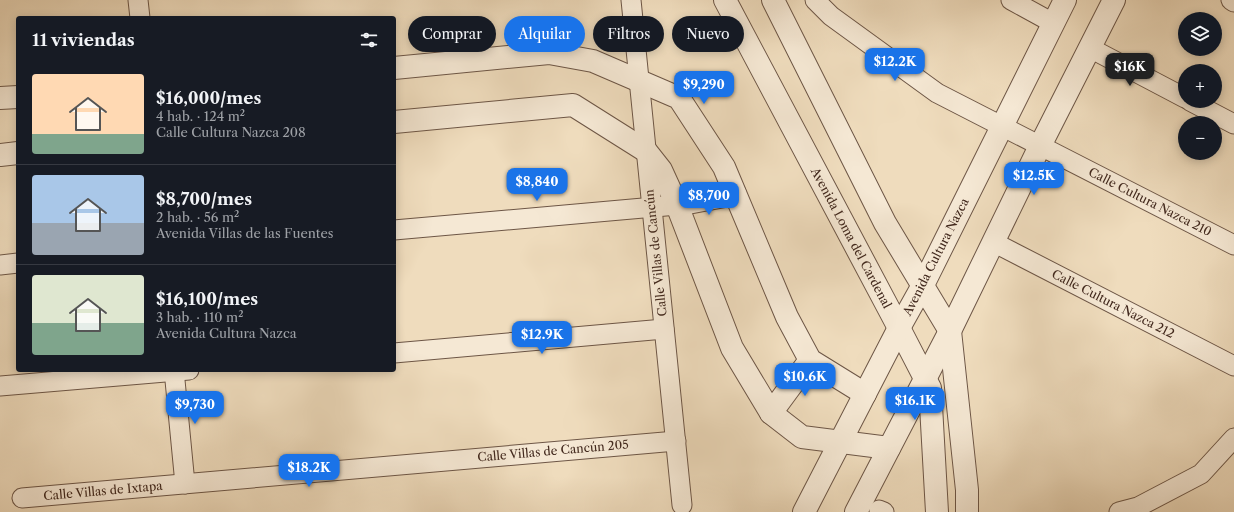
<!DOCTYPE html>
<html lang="es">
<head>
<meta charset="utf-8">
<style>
  :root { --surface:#171b24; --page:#20242c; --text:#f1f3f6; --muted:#9ea1a6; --line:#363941; --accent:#1a73e8 }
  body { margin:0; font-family:"Libre Caslon Text",serif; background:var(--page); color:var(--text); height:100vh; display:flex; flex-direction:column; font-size:15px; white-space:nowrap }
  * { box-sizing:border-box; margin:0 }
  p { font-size:13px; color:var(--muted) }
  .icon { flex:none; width:22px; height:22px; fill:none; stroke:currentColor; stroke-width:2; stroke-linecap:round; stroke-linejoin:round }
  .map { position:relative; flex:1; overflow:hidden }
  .sheet { position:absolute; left:16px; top:16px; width:380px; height:356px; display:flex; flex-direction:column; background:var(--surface); border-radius:4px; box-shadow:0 2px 10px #0003 }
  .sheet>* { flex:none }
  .top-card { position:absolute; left:408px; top:16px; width:380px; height:36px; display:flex; gap:8px }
  .buttons { position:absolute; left:1178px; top:12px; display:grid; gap:8px }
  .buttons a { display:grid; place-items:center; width:44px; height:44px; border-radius:50%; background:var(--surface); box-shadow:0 2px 10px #0003; font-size:20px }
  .price { position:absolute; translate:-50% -34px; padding:0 9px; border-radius:8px; background:var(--accent); color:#fff; font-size:13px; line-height:26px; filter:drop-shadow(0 1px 2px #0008) }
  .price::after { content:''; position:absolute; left:50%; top:24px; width:12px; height:9px; margin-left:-6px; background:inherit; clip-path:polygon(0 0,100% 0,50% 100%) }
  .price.on { background:#222; color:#fff }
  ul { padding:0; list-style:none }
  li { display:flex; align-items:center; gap:12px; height:100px; padding:0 16px }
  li+li { border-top:1px solid var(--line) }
  li span { display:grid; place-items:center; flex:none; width:112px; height:80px; border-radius:4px; color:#555 }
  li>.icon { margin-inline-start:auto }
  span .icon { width:48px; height:48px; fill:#fffc; stroke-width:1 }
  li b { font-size:17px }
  h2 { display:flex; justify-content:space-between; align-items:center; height:48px; padding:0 16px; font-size:17px }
  .tag { padding:0 14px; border-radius:18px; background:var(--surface); box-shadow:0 2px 10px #0003; font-size:14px; line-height:36px }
  .tag.on { background:var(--accent); color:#fff }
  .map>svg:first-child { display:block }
</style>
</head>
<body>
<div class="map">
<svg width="1234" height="512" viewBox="0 0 1234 512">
  <rect width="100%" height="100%" fill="#efdcbd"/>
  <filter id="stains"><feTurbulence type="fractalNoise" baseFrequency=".005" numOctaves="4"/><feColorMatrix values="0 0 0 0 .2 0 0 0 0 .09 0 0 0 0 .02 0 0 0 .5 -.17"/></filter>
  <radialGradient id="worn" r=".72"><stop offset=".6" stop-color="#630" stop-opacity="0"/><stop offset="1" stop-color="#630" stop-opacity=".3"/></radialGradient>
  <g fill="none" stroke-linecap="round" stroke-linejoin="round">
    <defs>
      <g id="minor">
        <polyline points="138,0 140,18"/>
        <polyline points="631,0 682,505"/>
        <polyline points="815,0 831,16 937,93 1234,245"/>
        <polyline points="1011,0 1053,23"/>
        <polyline points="1231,0 1234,2"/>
        <polyline points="1090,48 1185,98"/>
        <polyline points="1190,101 1234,124"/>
        <polyline points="394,230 677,205"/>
        <polyline points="993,242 1234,366"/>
        <polyline points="0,265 18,263"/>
        <polyline points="394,353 664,329"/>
        <polyline points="174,370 185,484"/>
        <polyline points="0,386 189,370"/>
        <polyline points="22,498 676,441"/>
        <polyline points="879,510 884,512"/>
        <polyline points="1119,512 1138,507 1201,474 1234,438"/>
      </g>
      <g id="tertiary">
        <polyline points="725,0 899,328 930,388 937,512"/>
        <polyline points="773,0 885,223 950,331 967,490 967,512"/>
        <polyline points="394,68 549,53 593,61 679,98 724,167 787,317 810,360 865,394"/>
        <polyline points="0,98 18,97"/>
        <polyline points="394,122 573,105 646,151 661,170 677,205 732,348 771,413 802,437 889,448"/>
        <polyline points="0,155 18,153"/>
        <polyline points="677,205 735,194"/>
        <polyline points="771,413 810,360"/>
        <polyline points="804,512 899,328 923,285 1065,0"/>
        <polyline points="856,512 950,331 1040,146 1114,0"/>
      </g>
    </defs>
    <use href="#minor" stroke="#6d5646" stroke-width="21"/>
    <use href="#tertiary" stroke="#6d5646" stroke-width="24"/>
    <use href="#minor" stroke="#f5e8d4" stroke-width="19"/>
    <use href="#tertiary" stroke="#f5e8d4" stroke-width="22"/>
  </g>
  <g text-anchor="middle" stroke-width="3.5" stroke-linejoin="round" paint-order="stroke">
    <g font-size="12" fill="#42291e" stroke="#f5e8d4">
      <text transform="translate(1150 202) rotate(27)" y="4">Calle Cultura Nazca 210</text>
      <text transform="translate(851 238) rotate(62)" y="4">Avenida Loma del Cardenal</text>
      <text transform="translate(656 253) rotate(-96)" y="4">Calle Villas de Cancún</text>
      <text transform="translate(936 257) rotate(-63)" y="4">Avenida Cultura Nazca</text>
      <text transform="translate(1113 304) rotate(27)" y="4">Calle Cultura Nazca 212</text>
      <text transform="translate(553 451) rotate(-5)" y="4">Calle Villas de Cancún 205</text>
      <text transform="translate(103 491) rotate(-5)" y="4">Calle Villas de Ixtapa</text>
    </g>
  </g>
  <rect width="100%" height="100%" filter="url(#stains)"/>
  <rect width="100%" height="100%" fill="url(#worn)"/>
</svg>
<div class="buttons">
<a><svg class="icon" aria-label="layers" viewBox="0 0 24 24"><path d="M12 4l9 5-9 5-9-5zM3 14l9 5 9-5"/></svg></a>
<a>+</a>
<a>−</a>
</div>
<b class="price" style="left:895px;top:82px">$12.2K</b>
<b class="price on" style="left:1130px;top:87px">$16K</b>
<b class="price" style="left:704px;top:105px">$9,290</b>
<b class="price" style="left:1034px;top:196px">$12.5K</b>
<b class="price" style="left:537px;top:202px">$8,840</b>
<b class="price" style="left:709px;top:216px">$8,700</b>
<b class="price" style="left:542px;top:355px">$12.9K</b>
<b class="price" style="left:805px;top:397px">$10.6K</b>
<b class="price" style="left:915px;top:421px">$16.1K</b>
<b class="price" style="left:195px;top:425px">$9,730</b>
<b class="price" style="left:309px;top:488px">$18.2K</b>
<div class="top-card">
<a class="tag">Comprar</a>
<a class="tag on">Alquilar</a>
<a class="tag">Filtros</a>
<a class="tag">Nuevo</a>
</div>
<section class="sheet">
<h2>11 viviendas<svg class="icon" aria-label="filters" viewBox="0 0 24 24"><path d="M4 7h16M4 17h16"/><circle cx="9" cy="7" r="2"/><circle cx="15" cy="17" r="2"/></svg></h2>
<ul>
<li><span style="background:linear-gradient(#ffd9b3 75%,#7fa58c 0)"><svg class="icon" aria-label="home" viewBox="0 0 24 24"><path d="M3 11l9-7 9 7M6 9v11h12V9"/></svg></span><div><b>$16,000/mes</b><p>4 hab. · 124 m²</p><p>Calle Cultura Nazca 208</p></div></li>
<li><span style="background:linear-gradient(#a9c7e8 60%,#9aa5b1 0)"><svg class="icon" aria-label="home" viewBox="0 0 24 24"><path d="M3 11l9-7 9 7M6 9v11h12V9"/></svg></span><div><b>$8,700/mes</b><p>2 hab. · 56 m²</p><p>Avenida Villas de las Fuentes</p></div></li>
<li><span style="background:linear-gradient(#dfe7d0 60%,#7fa58c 0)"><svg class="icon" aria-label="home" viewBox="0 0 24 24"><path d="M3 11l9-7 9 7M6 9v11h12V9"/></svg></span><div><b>$16,100/mes</b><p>3 hab. · 110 m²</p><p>Avenida Cultura Nazca</p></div></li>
</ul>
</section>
</div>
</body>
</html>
